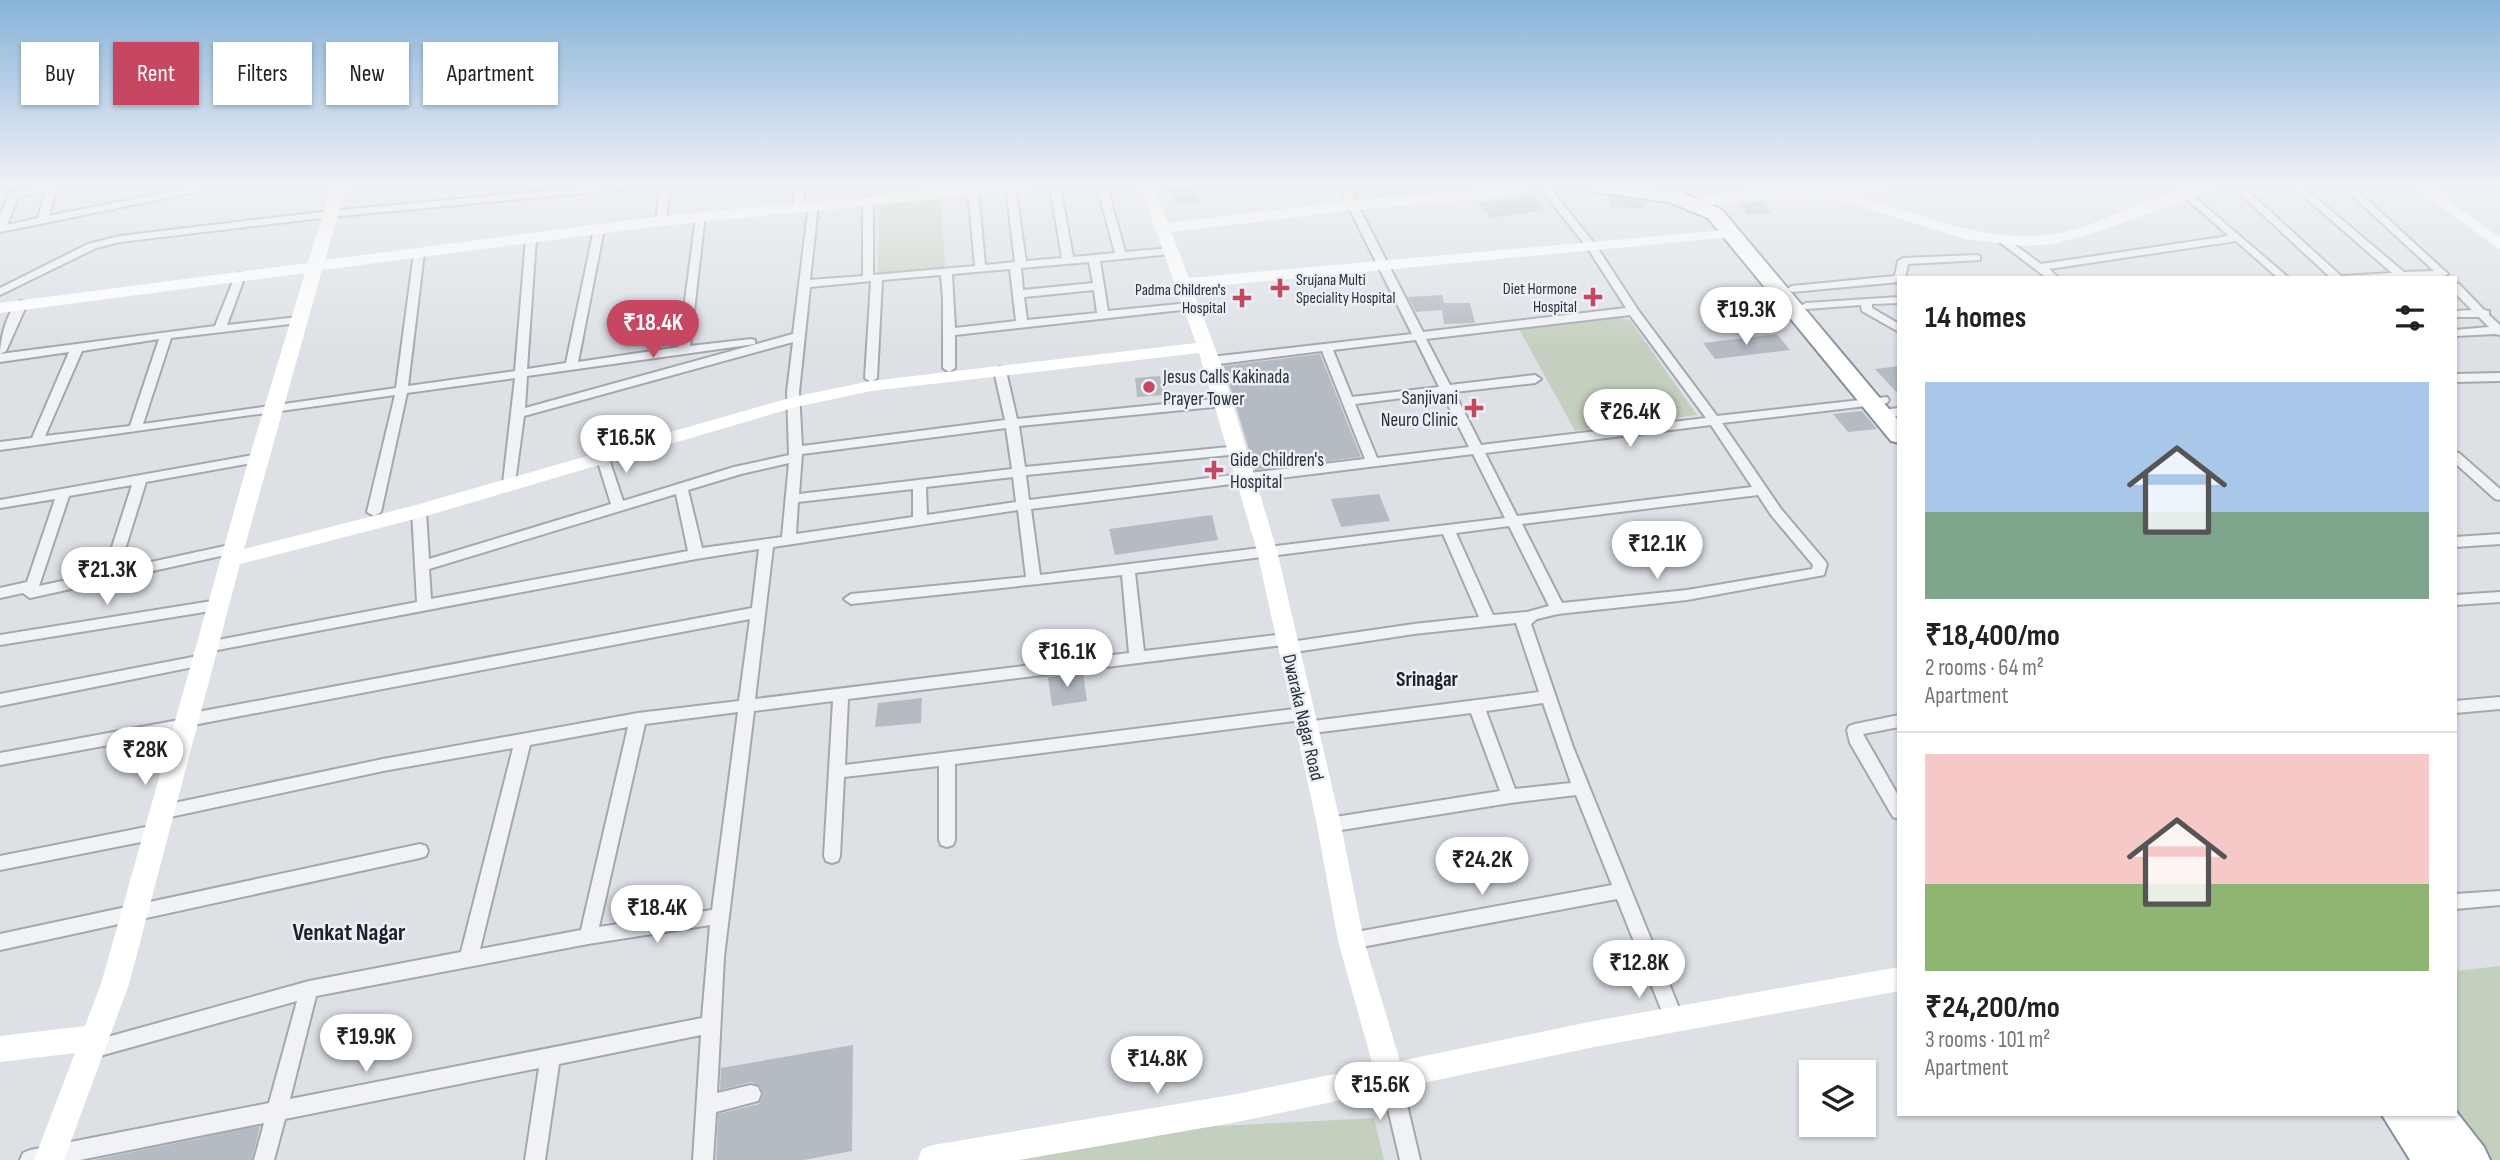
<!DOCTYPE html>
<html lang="en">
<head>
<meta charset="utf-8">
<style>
  :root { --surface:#fff; --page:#f6f6f6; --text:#222; --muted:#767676; --line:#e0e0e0; --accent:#c74762 }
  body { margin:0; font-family:"Sofia Sans Condensed",sans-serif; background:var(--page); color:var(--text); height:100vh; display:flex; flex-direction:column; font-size:26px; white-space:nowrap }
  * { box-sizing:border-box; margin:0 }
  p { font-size:23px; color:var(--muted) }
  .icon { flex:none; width:38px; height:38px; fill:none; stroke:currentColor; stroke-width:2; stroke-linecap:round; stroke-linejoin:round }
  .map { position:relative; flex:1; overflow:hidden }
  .panel { position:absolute; left:1897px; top:276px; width:560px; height:840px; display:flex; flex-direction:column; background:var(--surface); border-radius:0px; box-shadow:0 2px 5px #0004 }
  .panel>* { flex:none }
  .hud { position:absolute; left:21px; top:42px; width:665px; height:63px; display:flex; gap:14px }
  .tools { position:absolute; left:1799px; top:1060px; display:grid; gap:14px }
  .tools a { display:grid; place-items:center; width:77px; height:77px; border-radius:0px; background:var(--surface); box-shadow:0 2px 5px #0004; font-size:35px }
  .price { position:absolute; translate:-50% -60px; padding:0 16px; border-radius:24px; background:#fff; color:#222; font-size:23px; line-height:46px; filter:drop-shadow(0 2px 4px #0008) }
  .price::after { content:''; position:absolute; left:50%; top:42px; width:21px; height:16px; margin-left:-10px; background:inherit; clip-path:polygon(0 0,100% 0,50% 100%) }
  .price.selected { background:var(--accent); color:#fff }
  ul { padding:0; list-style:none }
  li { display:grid; align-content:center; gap:14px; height:371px; padding:0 28px }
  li+li { border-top:2px solid var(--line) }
  li span { display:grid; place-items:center; height:217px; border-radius:0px; color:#555 }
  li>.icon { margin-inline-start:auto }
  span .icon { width:126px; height:126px; fill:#fffc; stroke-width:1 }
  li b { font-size:30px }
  h2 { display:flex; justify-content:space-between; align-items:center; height:84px; padding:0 28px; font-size:30px }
  .tag { padding:0 24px; border-radius:0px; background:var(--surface); box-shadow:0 2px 5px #0004; font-size:24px; line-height:63px }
  .tag.selected { background:var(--accent); color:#fff }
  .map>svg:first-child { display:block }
</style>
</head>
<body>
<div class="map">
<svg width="2500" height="1160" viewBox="0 0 2500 1160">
  <rect width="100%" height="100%" fill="#dde1e6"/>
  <polygon fill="#cbd1d8" points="1348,186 1488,186 1358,201"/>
  <g fill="#c4d0bf">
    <polygon points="941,199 945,269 878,275 879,204"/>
    <polygon points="1620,318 1630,320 1697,415 1575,431 1519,329"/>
    <polygon points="2500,966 2500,1160 2478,1160 2444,1115 2455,1115 2455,971"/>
    <polygon points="1374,1118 1384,1160 1005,1160 1201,1127"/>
  </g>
  <g fill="#b5bbc3">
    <polygon points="1194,187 1201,202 1175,204 1172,191"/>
    <polygon points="1530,191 1546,210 1490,218 1478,202 1512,199"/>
    <polygon points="1608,197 1644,201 1643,208 1611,207"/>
    <polygon points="1763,202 1771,213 1747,214 1740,203"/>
    <polygon points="1442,295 1444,303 1470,303 1475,323 1444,324 1442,310 1416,312 1408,297"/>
    <polygon points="1777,334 1790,350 1715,359 1703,343"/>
    <polygon points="1320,354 1361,457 1255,470 1224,366"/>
    <polygon points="1899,366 1899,395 1875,369"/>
    <polygon points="1160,376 1163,395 1137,397 1135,378"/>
    <polygon points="1862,411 1877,429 1848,432 1833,414"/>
    <polygon points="1379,494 1390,521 1341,527 1331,499"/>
    <polygon points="1212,515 1218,540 1115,555 1109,529"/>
    <polygon points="1083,673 1087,701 1052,706 1048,677"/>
    <polygon points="922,698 921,723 875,727 878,703"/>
    <polygon points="853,1045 852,1151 804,1160 716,1160 718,1114 759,1104 763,1095 760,1086 752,1082 720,1090 721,1068"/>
    <polygon points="260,1126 252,1160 93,1160"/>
  </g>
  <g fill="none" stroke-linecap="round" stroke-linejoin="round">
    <defs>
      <g id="street">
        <polygon points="0,186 17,186 0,191"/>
        <path d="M45 186H63L57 189 49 216 198 186H216L211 189 0 232V216L10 193ZM46 191 38 218 7 225 18 197Z"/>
        <polygon points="599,186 631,186 626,189 330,217 120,242 96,248 0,295 0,288 88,244 120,236 330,211"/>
        <polygon points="660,186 670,186 666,221 661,224 656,221"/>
        <polygon points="795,186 805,186 803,206 798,209 793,206"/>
        <path d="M973 186 978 189 985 265 1015 262 1006 186 1015 187 1026 261 1062 258 1050 186H1060L1073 257 1115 253 1097 186H1107L1125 252 1171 248 1176 251 1171 254 1100 261 1108 311 1190 303 1196 306 1190 309 955 335V368L949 372 943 368V299L941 275 882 280 877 378 871 382 865 378 871 281 810 287 799 392 802 446 1005 420 994 371 1000 367 1006 371 1017 419 1224 398 1230 402 1224 406 1019 426 1025 467 1239 446 1245 450 1239 454 1026 475 1029 500 1365 459 1322 351 1211 365 1205 361 1211 357 1412 334 1338 186H1348L1423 332 1626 308 1587 247 1543 192V186H1553V192L1595 244 1638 310 1717 416 1887 397 1889 400 1887 403 1883 404 1722 423 1781 509 1825 561 1827 564 1824 575 1687 600 1558 614 1537 619 1531 624 1573 747 1683 1018 1681 1024 1674 1027 1667 1024 1617 899 1351 949 1345 947 1342 941 1345 935 1351 933 1612 885 1576 795 1510 803 1329 832 1323 830 1321 825 1323 820 1329 818 1500 791 1471 713 1305 734 1300 732 1297 728 1300 724 1305 722 1539 692 1516 623 1414 634 1288 653 1283 652 1281 648 1283 645 848 699 845 765 1302 708 1307 710 1310 714 1307 718 1302 720 955 764V840L953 845 947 847 941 845 939 840V766L844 777 840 856 838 861 832 863 826 861 824 856 833 701 754 711 724 957 717 1093 751 1085 758 1087 761 1094 758 1101 716 1112 713 1160H693L701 1035 559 1064 545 1160H525L539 1068 285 1119 274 1160H254L264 1123 80 1160H20L23 1153 30 1150 269 1103 297 1001 89 1059 82 1056 80 1050 82 1044 309 981 461 952 513 748 383 771 161 819 155 817 153 812 155 807 383 759 638 713 739 701 750 619 193 725 190 729 185 731 0 765V753L179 720 182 716 187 714 752 608 759 549 696 559 207 652 202 651 200 647 202 643 207 642 417 602 412 511 414 508H424L426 511 429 559 611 504 596 456 598 453H606L608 456 623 501 734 467 789 455 787 392 793 342 524 416 515 483 509 487 503 483 515 378 407 393 381 512 374 516 367 512 395 395 0 450V442L32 438 69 352 0 362V354L215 326 235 276 240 273 245 276 227 325 298 317 304 320 298 323 171 338 143 424 396 388 414 253 419 250 424 253 408 386 515 371 526 238 531 235 536 238 527 369 566 363 594 229 599 226 604 229 578 362 679 347 696 217 705 215 690 346 751 339 755 340V344L527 376 525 408 793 334 809 203 818 205 810 280 863 276V199L868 196 873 199V275L975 266 968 189ZM1089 262 1093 283 1023 290 1021 268ZM1010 269 1016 321 955 328 952 274ZM1094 290 1097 313 1027 320 1024 297ZM1630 315 1706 418 1481 445 1454 392 1535 383 1541 379 1535 375 1450 385 1426 339ZM159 339 130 426 45 436 82 351ZM1416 340 1439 387 1352 397 1333 350ZM1442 393 1469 447 1377 458 1355 404ZM1711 425 1752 487 1517 516 1485 453ZM1006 428 1012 469 799 494 802 454ZM1473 454 1505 518 1040 575 1031 509ZM789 463 782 537 702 548 688 490 741 474ZM1013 477 1016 502 927 515 926 487ZM913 489V517L796 534 798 502ZM676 494 688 551 431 599 429 569ZM1758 495 1771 515 1813 565 1812 569 1687 590 1562 603 1522 524ZM1018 510 1026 577 851 594 844 599 851 604 1122 575 1129 653 755 699 773 547ZM1509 526 1549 606 1527 612 1493 615 1456 533ZM1443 534 1479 617 1414 624 1290 642 1292 639 1290 635 1285 634 1144 651 1135 573ZM1543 703 1571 783 1515 789 1486 711ZM738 712 712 910 599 927 645 724ZM628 727 581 930 480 949 530 745ZM710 925 702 1018 290 1099 316 996 588 944Z"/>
        <path d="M1146 186H1178C1170 191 1151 193 1143 188Z"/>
        <polygon points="1671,186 1681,186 1687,193 1678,195"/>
        <path d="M2232 186H2242L2341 276 2392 273 2292 186H2302L2404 272 2434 271 2342 186H2352L2448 274C2435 283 2352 278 2331 278Z"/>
        <polygon points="2186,190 2289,278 2278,278 2236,241 2049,269 2059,278 2047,278 1998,241 1999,239 2007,239 2041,264 2229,236 2182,195 2182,191"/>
        <polygon points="1976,255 1980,256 1980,260 1908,264 1905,278 1899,278 1899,282 1792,292 1787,289 1792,286 1895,276 1898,261 1903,258"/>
        <polygon points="2455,283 2459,284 2484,310 2489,311 2489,315 2500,325 2500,335 2495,334 2455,336 2455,330 2489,327 2479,317 2455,317 2455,311 2472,310 2455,293"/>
        <polygon points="1899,297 1899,303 1872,304 1872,308 1899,324 1899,332 1862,311 1861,305 1806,309 1800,306 1806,303"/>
        <path d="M21 301 27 304 6 351 0 354C0 340 7 308 21 301Z"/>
        <polygon points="2500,373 2500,381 2455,382 2455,374"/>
        <polygon points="1899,408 1899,416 1880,418 1874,414 1880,410"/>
        <polygon points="2455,452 2459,453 2500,489 2500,500 2495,499 2455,463"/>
        <path d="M259 454 263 455 265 458 263 461 146 482 119 569 234 544 239 546 241 549 239 552 30 598 23 593 0 598V588L27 582 55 499 0 508V500ZM132 485 104 572 39 586 69 496Z"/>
        <polygon points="2500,534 2500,544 2455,547 2455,537"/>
        <polygon points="2500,592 2500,602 2455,605 2455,595"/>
        <polygon points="218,600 225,605 223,609 0,645 0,635"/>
        <polygon points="203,655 208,656 210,660 208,664 0,706 0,694"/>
        <polygon points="2500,697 2500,709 2455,713 2455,701"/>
        <polygon points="1899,715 1899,727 1863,734 1899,797 1899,819 1893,817 1850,743 1847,730 1849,726 1855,724"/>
        <polygon points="156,825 162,827 164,832 162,837 156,839 0,870 0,856"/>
        <polygon points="420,844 426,846 428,851 426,856 420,858 0,950 0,934"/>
        <polygon points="2500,891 2500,905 2455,909 2455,894"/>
        <polygon points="1390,1066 1397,1069 1400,1075 1420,1160 1400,1160 1380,1075 1383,1069"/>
      </g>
      <g id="highway">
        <path d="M1585 186C1632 183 1680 187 1722 210L1899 421V443L1891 441 1708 218 1669 202 1594 192Z"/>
        <polygon points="2455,1110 2484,1147 2490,1160 2410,1160 2382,1115 2455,1115"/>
      </g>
    </defs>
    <use href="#street" stroke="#a3a8b0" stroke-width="4"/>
    <use href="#highway" stroke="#85909c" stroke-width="4"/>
    <use href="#street" fill="#f0f2f5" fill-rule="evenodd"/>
    <g fill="#fff" fill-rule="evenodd">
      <polygon points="332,186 346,186 325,260 661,216 983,186 1032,186 1025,190 661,226 322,270 244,549 416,505 793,397 871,381 1196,343 1140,186 1154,186 1168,223 1355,200 1534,186 1512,196 1355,210 1171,232 1189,278 1737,229 1737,235 1732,237 1192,288 1220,361 1277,551 1341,825 1364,941 1400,1061 1594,1021 1899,967 1899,991 1594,1047 1237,1122 1019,1160 918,1160 922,1149 933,1145 1237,1094 1373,1066 1338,941 1317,825 1257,551 1199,353 871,391 796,407 426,516 240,564 129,984 64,1160 34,1160 75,1053 0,1062 0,1036 85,1026 101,984 249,458 305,273 0,313 0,303 308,263"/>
      <path d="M1856 186H1885L1883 189 1854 195C1924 215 1995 249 2069 231 2119 218 2170 182 2222 186L2100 231 2053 244 2026 246 1965 239 1834 198 1749 199 1694 208 1686 203 1694 198 1749 191 1835 190Z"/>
      <polygon points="2413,186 2429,186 2500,238 2500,250"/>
    </g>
    <use href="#highway" fill="#fff" fill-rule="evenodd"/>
  </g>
  <linearGradient id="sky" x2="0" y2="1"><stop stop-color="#88b3da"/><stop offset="0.53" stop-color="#f0f2f4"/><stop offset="1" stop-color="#f0f2f4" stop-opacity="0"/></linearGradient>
  <rect width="2500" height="348" fill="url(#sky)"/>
  <g fill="#c74762" stroke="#ecf0f4" stroke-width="2.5">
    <path d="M1276.5 277.5h7v7h7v7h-7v7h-7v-7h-7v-7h7z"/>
    <path d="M1589.5 286.5h7v7h7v7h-7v7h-7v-7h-7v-7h7z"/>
    <path d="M1238.5 287.5h7v7h7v7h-7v7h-7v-7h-7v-7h7z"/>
    <circle cx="1149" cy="387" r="7"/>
    <path d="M1470.5 397.5h7v7h7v7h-7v7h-7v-7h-7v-7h7z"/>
    <path d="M1210.5 459.5h7v7h7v7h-7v7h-7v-7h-7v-7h7z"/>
  </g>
  <g text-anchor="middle" stroke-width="5" stroke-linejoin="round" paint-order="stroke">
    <g font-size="16" fill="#27303c" stroke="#ecf0f4" text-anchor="end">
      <text x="1296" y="285" text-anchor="start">Srujana Multi<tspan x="1296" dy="18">Speciality Hospital</tspan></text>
      <text x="1577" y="294">Diet Hormone<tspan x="1577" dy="18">Hospital</tspan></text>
      <text x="1226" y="295">Padma Children's<tspan x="1226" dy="18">Hospital</tspan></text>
    </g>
    <g font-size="19" fill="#27303c" stroke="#ecf0f4" text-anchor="start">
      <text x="1163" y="383">Jesus Calls Kakinada<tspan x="1163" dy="22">Prayer Tower</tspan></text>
      <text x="1458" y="404" text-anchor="end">Sanjivani<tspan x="1458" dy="22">Neuro Clinic</tspan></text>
      <text x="1230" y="466">Gide Children's<tspan x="1230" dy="22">Hospital</tspan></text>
    </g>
    <g font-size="19" fill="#27303c" stroke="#ecf0f4">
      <text transform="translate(1304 717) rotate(77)" y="7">Dwaraka Nagar Road</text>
    </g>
    <g font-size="21" font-weight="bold" fill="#1a212d" stroke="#ecf0f4">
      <text x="1427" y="686">Srinagar</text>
    </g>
    <g font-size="24" font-weight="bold" fill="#1a212d" stroke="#ecf0f4">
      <text x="349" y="940">Venkat Nagar</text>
    </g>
  </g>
</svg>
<div class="tools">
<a><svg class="icon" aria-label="layers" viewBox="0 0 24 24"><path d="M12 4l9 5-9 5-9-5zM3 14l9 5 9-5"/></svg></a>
</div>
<b class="price" style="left:1746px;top:347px">₹19.3K</b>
<b class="price selected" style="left:653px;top:360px">₹18.4K</b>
<b class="price" style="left:1630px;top:449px">₹26.4K</b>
<b class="price" style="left:626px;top:475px">₹16.5K</b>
<b class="price" style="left:1657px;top:581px">₹12.1K</b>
<b class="price" style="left:107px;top:607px">₹21.3K</b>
<b class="price" style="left:1067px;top:689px">₹16.1K</b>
<b class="price" style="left:145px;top:787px">₹28K</b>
<b class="price" style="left:1482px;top:897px">₹24.2K</b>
<b class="price" style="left:657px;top:945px">₹18.4K</b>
<b class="price" style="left:1639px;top:1000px">₹12.8K</b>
<b class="price" style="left:366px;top:1074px">₹19.9K</b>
<b class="price" style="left:1157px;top:1096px">₹14.8K</b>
<b class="price" style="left:1380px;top:1122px">₹15.6K</b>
<div class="hud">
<a class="tag">Buy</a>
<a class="tag selected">Rent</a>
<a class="tag">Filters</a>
<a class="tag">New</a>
<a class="tag">Apartment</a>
</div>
<section class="panel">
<h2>14 homes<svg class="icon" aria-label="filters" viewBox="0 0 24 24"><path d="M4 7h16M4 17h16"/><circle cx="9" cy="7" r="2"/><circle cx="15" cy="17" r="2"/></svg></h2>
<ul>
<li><span style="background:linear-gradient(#a9c7e8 60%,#7fa58c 0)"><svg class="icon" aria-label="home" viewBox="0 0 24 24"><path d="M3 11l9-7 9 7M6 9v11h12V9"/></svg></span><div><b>₹18,400/mo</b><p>2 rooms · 64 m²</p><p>Apartment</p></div></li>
<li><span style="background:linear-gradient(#f6c9c9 60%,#8fb573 0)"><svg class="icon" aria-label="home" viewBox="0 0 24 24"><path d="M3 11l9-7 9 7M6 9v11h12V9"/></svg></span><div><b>₹24,200/mo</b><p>3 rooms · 101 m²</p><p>Apartment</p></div></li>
</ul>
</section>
</div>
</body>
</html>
